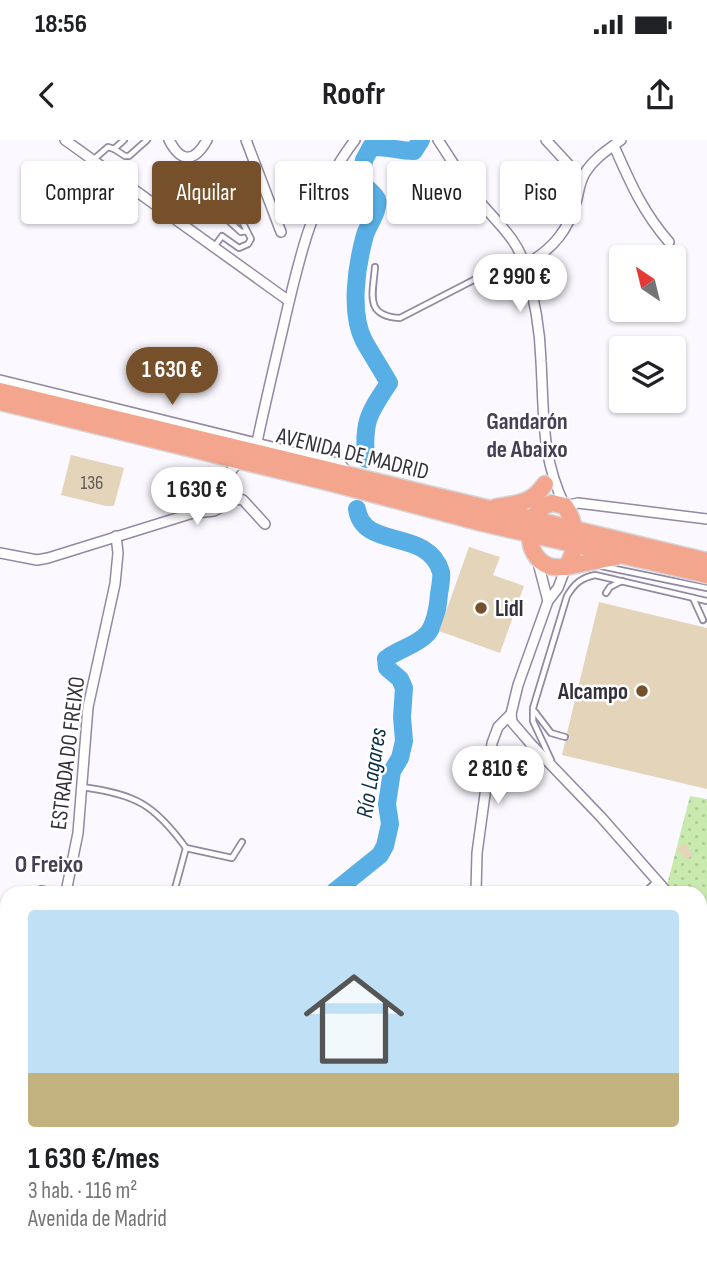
<!DOCTYPE html>
<html lang="es">
<head>
<meta charset="utf-8">
<style>
  :root { --surface:#fff; --page:#f2f2f2; --text:#202124; --muted:#757577; --accent:#75502b }
  body { margin:0; font-family:"Sofia Sans Condensed",sans-serif; background:var(--page); color:var(--text); height:100vh; display:flex; flex-direction:column; font-size:26px; white-space:nowrap }
  * { box-sizing:border-box; margin:0 }
  p { font-size:23px; color:var(--muted) }
  .icon { flex:none; width:38px; height:38px; fill:none; stroke:currentColor; stroke-width:2; stroke-linecap:round; stroke-linejoin:round }
  .map { position:relative; flex:1; overflow:hidden }
  .panel { position:absolute; left:0px; top:746px; width:707px; height:387px; display:flex; flex-direction:column; background:var(--surface); border-radius:21px 21px 0 0; box-shadow:0 2px 5px #0004 }
  .panel>* { flex:none }
  .hud { position:absolute; left:21px; top:21px; width:665px; height:63px; display:flex; gap:14px }
  .needle { width:46px; rotate:325deg }
  .buttons { position:absolute; left:609px; top:105px; display:grid; gap:14px }
  .buttons a { display:grid; place-items:center; width:77px; height:77px; border-radius:7px; background:var(--surface); box-shadow:0 2px 5px #0004; font-size:35px }
  .price { position:absolute; translate:-50% -60px; padding:0 16px; border-radius:24px; background:#fff; color:#222; font-size:23px; line-height:46px; filter:drop-shadow(0 2px 4px #0008) }
  .price::after { content:''; position:absolute; left:50%; top:42px; width:21px; height:16px; margin-left:-10px; background:inherit; clip-path:polygon(0 0,100% 0,50% 100%) }
  .price.selected { background:var(--accent); color:#fff }
  ul { padding:0; list-style:none }
  li { display:grid; align-content:center; gap:14px; height:371px; padding:0 28px }
  li span { display:grid; place-items:center; height:217px; border-radius:7px; color:#555 }
  li>.icon { margin-inline-start:auto }
  span .icon { width:126px; height:126px; fill:#fffc; stroke-width:1 }
  li b { font-size:30px }
  .chip { padding:0 24px; border-radius:7px; background:var(--surface); box-shadow:0 2px 5px #0004; font-size:24px; line-height:63px }
  .chip.selected { background:var(--accent); color:#fff }
  .status { display:flex; justify-content:space-between; align-items:center; height:49px; padding:0 35px; background:var(--surface); direction:ltr }
  .status svg { height:19px; fill:currentColor }
  header { display:flex; justify-content:space-between; align-items:center; height:91px; padding:0 28px; background:var(--surface); font-size:32px; font-weight:700 }
  .map>svg:first-child { display:block }
</style>
</head>
<body>
<div class="status"><b>18:56</b><svg viewBox="0 0 49 12"><path d="M0 12V9h3v3zM5 12V6h3v6zM10 12V3h3v9zM15 12V0h3v12zM26 1h20v11H26zM47 4h2v5h-2z"/></svg></div>
<header><svg class="icon" aria-label="back" viewBox="0 0 24 24"><path d="M15 5l-7 7 7 7"/></svg>Roofr<svg class="icon" aria-label="share" viewBox="0 0 24 24"><path d="M12 15V3M7 8l5-5 5 5M5 13v7h14v-7"/></svg></header>
<div class="map">
<svg width="707" height="1131" viewBox="0 0 707 1131">
  <defs>
    <pattern id="park-dots" width="8" height="8" patternUnits="userSpaceOnUse" patternTransform="scale(1.75)"><rect width="8" height="8" fill="#c9eaaf"/><path d="M2 2h.1M6 6h.1" fill="none" stroke="#adc997" stroke-width="1.8" stroke-linecap="round"/></pattern>
  </defs>
  <rect width="100%" height="100%" fill="#fbf9ff"/>
  <polygon fill="url(#park-dots)" points="690,656 707,659 707,786 700,779 700,752 675,752 667,745"/>
  <g fill="none" stroke-linecap="round" stroke-linejoin="round">
    <polyline stroke="#58afe5" stroke-width="2.5" points="700,1049 707,1048"/>
    <g stroke="#58afe5" stroke-width="18">
      <path d="M366 319C363 282 368 274 389 243 381 229 372 215 364 201 349 172 357 124 365 95 368 85 380 70 377 59 374 53 367 48 362 44L364 20 371 7C386 6 399 11 414 11L421 0"/>
      <path d="M334 752 380 715 385 706 390 684 387 664 392 631 400 618 404 601 402 577 404 548 400 539 387 528 386 519C398 509 416 506 427 494 435 485 438 466 439 454 440 447 442 438 441 432 428 387 363 411 357 369"/>
      <polyline points="110,1125 111,1131"/>
    </g>
  </g>
  <g fill="#e4d4b9">
    <polygon points="71,315 124,328 114,366 106,366 61,355"/>
    <polygon points="469,407 500,417 493,435 524,446 500,513 439,491"/>
    <polygon points="599,462 707,488 707,649 562,615 565,602 570,598 567,593"/>
    <polygon points="684,703 693,714 687,720 677,709"/>
  </g>
  <g fill="none" stroke-linecap="round" stroke-linejoin="round">
    <defs>
      <g id="lane">
        <polyline points="114,9 125,16 129,16 147,0"/>
        <polyline points="93,20 108,7 114,9 124,0"/>
        <polyline points="214,107 222,96 239,108 248,104 251,99 225,47 215,52 230,82 241,92 247,91"/>
        <path d="M375 127C373 154 364 176 400 178L520 116"/>
        <polyline points="601,426 707,448"/>
        <polyline points="606,453 610,447 622,441"/>
        <polyline points="693,458 703,480"/>
        <polyline points="535,572 551,593 565,597"/>
        <path d="M551 620 533 581V568L567 456C575 443 581 438 595 435L707 461"/>
        <path d="M82 647C135 654 154 664 186 708L232 718 242 702"/>
        <polyline points="41,749 57,752"/>
        <polyline points="174,752 186,708"/>
        <polyline points="645,752 657,741"/>
        <polyline points="700,822 707,814"/>
        <polyline points="0,847 7,848"/>
        <polyline points="700,934 707,935"/>
      </g>
      <g id="street">
        <polyline points="65,0 289,161"/>
        <path d="M169 0C181 23 194 23 207 0"/>
        <polyline points="246,0 281,92"/>
        <path d="M438 0C450 18 461 36 473 53 492 79 516 95 525 126 534 156 540 189 541 221 544 273 541 318 565 366L578 363 707 379"/>
        <polyline points="546,0 582,39"/>
        <path d="M614 6C630 42 642 71 669 102"/>
        <path d="M525 125C553 109 569 90 577 59 579 50 580 41 585 33 594 18 608 10 621 0"/>
        <polyline points="0,240 333,322 341,324 347,333"/>
        <path d="M257 302C265 264 274 226 283 188 298 122 313 54 355 0"/>
        <polyline points="195,373 214,371 237,359 243,360 265,384"/>
        <polyline points="0,413 37,420 48,418 193,373 211,357 239,321"/>
        <polyline points="537,419 548,461"/>
        <polyline points="566,427 558,448 548,461 518,545 511,574 512,582 531,604 601,677 667,752"/>
        <polyline points="66,752 78,693 88,567 115,444 118,413 116,396"/>
        <polyline points="476,752 477,713 492,603 498,587 511,574"/>
        <polyline points="700,788 707,796"/>
        <polyline points="0,962 7,965"/>
        <polyline points="325,1125 345,1131"/>
        <polyline points="270,1131 276,1125"/>
        <polyline points="540,1131 541,1125"/>
      </g>
      <g id="highway">
        <polyline points="0,251 707,421"/>
        <polyline points="0,262 331,343 482,383 707,435"/>
        <path d="M552 363 565 366C577 385 579 408 566 427 561 427 554 428 549 426 522 416 524 370 552 363Z"/>
        <path d="M496 367C519 363 531 364 545 344"/>
        <polyline points="566,427 615,417"/>
      </g>
    </defs>
    <use href="#lane" stroke="#9289a3" stroke-width="8"/>
    <use href="#street" stroke="#9289a3" stroke-width="12"/>
    <use href="#highway" stroke="#d7d6d8" stroke-width="19"/>
    <use href="#lane" stroke="#fff" stroke-width="4.5"/>
    <use href="#street" stroke="#fff" stroke-width="9"/>
    <use href="#highway" stroke="#f4a58d" stroke-width="16"/>
  </g>
  <g fill="#75502b" stroke="#fff" stroke-width="2.5">
    <circle cx="481" cy="468" r="7"/>
    <circle cx="642" cy="551" r="7"/>
  </g>
  <g text-anchor="middle" stroke-width="5" stroke-linejoin="round" paint-order="stroke">
    <g font-size="19" fill="#615a5b">
      <text x="92" y="349">136</text>
    </g>
    <g font-size="23" fill="#35313c" stroke="#fff">
      <text transform="translate(353 313) rotate(14)" y="8">AVENIDA DE MADRID</text>
      <text transform="translate(67 613) rotate(-83)" y="8">ESTRADA DO FREIXO</text>
    </g>
    <g font-size="23" font-weight="bold" fill="#35313c" stroke="#fff" text-anchor="start">
      <text x="495" y="476">Lidl</text>
      <text x="628" y="559" text-anchor="end">Alcampo</text>
    </g>
    <g font-size="24" font-weight="bold" fill="#473f56" stroke="#fff">
      <text x="527" y="289">Gandarón<tspan x="527" dy="28">de Abaixo</tspan></text>
      <text x="49" y="732">O Freixo</text>
    </g>
    <g font-size="24" font-style="italic" fill="#093046" stroke="#fff">
      <text transform="translate(371 633) rotate(-81)" y="8">Río Lagares</text>
    </g>
  </g>
</svg>
<div class="buttons">
<a><svg class="needle" viewBox="-14 -14 28 28"><path d="M0-13l5 13h-10z" fill="#e53935"/><path d="M0 13l5-13h-10z" fill="#757577"/></svg></a>
<a><svg class="icon" aria-label="layers" viewBox="0 0 24 24"><path d="M12 4l9 5-9 5-9-5zM3 14l9 5 9-5"/></svg></a>
</div>
<b class="price" style="left:520px;top:174px">2 990 €</b>
<b class="price selected" style="left:172px;top:267px">1 630 €</b>
<b class="price" style="left:197px;top:387px">1 630 €</b>
<b class="price" style="left:498px;top:666px">2 810 €</b>
<div class="hud">
<a class="chip">Comprar</a>
<a class="chip selected">Alquilar</a>
<a class="chip">Filtros</a>
<a class="chip">Nuevo</a>
<a class="chip">Piso</a>
</div>
<section class="panel">
<ul>
<li><span style="background:linear-gradient(#bfe0f5 75%,#c2b280 0)"><svg class="icon" aria-label="home" viewBox="0 0 24 24"><path d="M3 11l9-7 9 7M6 9v11h12V9"/></svg></span><div><b>1 630 €/mes</b><p>3 hab. · 116 m²</p><p>Avenida de Madrid</p></div></li>
</ul>
</section>
</div>
</body>
</html>
